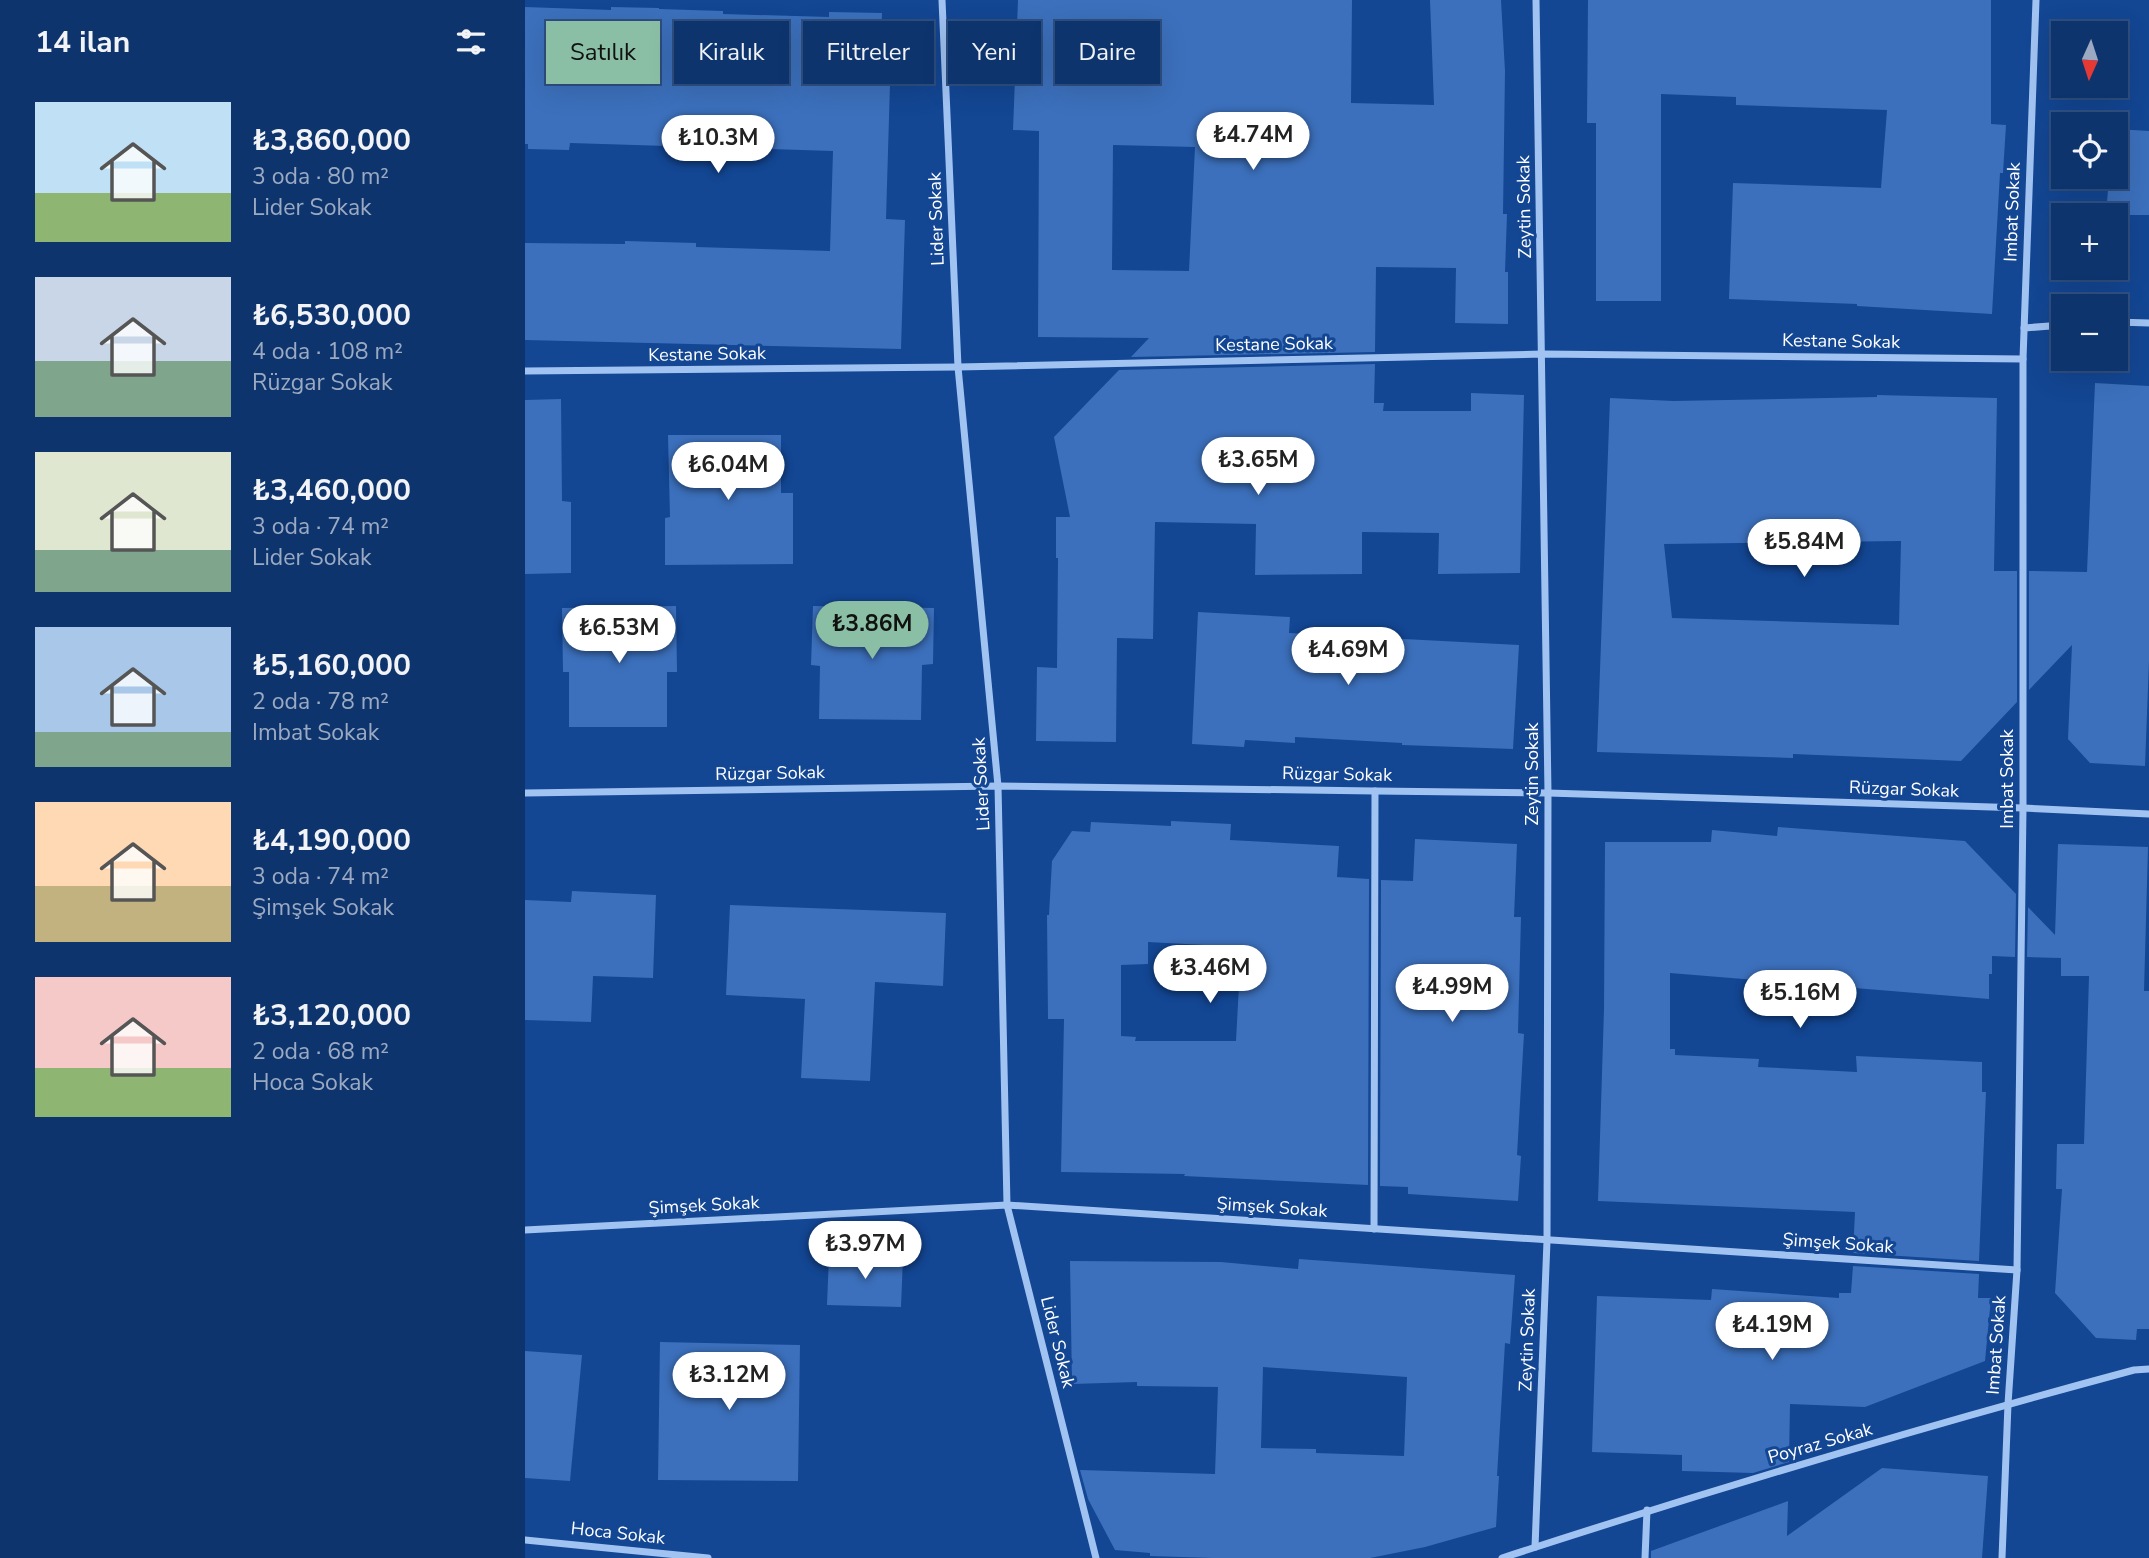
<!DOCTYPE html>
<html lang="tr">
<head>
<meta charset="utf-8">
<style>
  :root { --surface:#0e346e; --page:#173c73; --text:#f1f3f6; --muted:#9baac2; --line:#2e4f81; --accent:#8abfa5 }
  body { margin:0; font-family:"Nunito Sans",sans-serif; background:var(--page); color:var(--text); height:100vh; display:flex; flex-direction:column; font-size:26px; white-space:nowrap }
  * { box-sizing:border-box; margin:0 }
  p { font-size:23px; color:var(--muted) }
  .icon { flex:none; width:38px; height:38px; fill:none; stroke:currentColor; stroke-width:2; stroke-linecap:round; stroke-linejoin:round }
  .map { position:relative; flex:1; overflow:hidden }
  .side { display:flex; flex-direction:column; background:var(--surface); width:525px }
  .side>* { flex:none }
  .top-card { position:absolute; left:21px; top:21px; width:665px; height:63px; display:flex; gap:14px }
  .needle { width:46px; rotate:183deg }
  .fabs { position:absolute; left:1526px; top:21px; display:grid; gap:14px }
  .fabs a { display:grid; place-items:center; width:77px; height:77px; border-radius:0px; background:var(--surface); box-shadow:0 7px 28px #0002,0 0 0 2px var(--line); font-size:35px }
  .price { position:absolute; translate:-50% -60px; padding:0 16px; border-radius:24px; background:#fff; color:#222; font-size:23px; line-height:46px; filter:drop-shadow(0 2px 4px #0008) }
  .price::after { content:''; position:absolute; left:50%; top:42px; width:21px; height:16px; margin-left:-10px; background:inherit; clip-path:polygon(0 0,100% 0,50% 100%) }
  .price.current { background:var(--accent); color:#111 }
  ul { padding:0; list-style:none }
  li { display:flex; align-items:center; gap:21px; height:175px; padding:0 35px }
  li span { display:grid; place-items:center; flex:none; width:196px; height:140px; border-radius:0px; color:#555 }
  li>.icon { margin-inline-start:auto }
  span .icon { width:84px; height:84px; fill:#fffc; stroke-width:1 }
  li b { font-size:30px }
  h2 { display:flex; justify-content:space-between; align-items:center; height:84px; padding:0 35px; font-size:30px }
  .pill { padding:0 24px; border-radius:0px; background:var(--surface); box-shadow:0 7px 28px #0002,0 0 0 2px var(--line); font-size:24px; line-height:63px }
  .pill.current { background:var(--accent); color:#111 }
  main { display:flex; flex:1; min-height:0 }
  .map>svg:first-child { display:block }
</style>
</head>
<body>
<main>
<section class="side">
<h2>14 ilan<svg class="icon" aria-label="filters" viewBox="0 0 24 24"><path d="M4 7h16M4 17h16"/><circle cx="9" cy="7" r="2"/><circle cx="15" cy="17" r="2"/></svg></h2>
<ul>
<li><span style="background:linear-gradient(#bfe0f5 65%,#8fb573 0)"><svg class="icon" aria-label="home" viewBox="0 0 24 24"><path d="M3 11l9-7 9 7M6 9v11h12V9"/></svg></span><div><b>₺3,860,000</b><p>3 oda · 80 m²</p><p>Lider Sokak</p></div></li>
<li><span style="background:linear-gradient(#c9d6e8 60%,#7fa58c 0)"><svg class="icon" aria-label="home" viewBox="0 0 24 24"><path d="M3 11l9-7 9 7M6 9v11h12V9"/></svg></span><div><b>₺6,530,000</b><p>4 oda · 108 m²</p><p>Rüzgar Sokak</p></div></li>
<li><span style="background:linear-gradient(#dfe7d0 70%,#7fa58c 0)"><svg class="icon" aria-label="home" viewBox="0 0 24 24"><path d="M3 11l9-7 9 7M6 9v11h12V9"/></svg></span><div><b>₺3,460,000</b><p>3 oda · 74 m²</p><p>Lider Sokak</p></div></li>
<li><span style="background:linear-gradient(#a9c7e8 75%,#7fa58c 0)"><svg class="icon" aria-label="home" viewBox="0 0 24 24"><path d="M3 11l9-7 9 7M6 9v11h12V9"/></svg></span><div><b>₺5,160,000</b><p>2 oda · 78 m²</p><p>Imbat Sokak</p></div></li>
<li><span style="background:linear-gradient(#ffd9b3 60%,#c2b280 0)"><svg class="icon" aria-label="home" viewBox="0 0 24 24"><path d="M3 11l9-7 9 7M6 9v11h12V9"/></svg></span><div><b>₺4,190,000</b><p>3 oda · 74 m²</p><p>Şimşek Sokak</p></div></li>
<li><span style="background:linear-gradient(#f6c9c9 65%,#8fb573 0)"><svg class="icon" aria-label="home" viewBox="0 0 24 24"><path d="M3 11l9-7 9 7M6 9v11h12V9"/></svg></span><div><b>₺3,120,000</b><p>2 oda · 68 m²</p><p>Hoca Sokak</p></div></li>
</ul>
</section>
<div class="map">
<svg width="1624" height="1558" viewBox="0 0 1624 1558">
  <rect width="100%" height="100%" fill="#134693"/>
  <g fill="#3c70bc" fill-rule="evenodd">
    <path d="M493 0H827L826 103 909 105 905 0H976L980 71 978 214H982L980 272H983V324L930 323 931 268 851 267 850 352 606 357 624 338 513 337 514 131 488 130ZM588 145 670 147 664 271 587 270Z"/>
    <polygon points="1063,0 1466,0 1466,124 1481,125 1478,173 1475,173 1467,314 1332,306 1332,304 1204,299 1208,183 1356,188 1362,110 1211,105 1211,97 1136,94 1136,301 1071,301 1071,123 1062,123"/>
    <polygon points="0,7 86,10 86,7 134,8 134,9 198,11 198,14 304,17 304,12 357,13 355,85 365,84 361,219 380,220 376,349 0,340 0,243 100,244 100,241 171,243 171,247 305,251 308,151 45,143 44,150 3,149 3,144 0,144"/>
    <polygon points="1591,129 1624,131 1624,215 1581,215 1584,177 1591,177"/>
    <polygon points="850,364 849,403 859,403 858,411 946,411 946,393 999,395 995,573 913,574 914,533 837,532 837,574 730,575 731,524 630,522 628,639 592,638 591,742 511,741 512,667 532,668 533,558 531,558 531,517 545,517 529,437 594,370"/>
    <polygon points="1570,383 1624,386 1624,661 1620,766 1565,763 1543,739 1547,645 1504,690 1504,571 1562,572"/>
    <path d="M1352 395 1472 398 1469 571H1492V702L1436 761 1268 754V758L1072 752 1085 398 1148 401 1352 397ZM1376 541 1374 625 1147 618 1139 544Z"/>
    <polygon points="36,399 37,501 46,502 46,573 0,574 0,400"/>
    <polygon points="143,435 256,435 256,493 268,493 268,564 140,565 140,518 145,517"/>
    <polygon points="151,606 152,672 142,672 142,727 44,727 44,672 38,672 37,608"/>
    <polygon points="288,606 409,608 408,664 397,665 396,720 294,719 295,666 286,665"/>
    <polygon points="673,612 765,617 764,633 994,645 988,749 877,745 877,743 770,737 770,743 720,740 719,747 667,744"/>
    <path d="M646 821 706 824 705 840 814 846 812 877 844 879 843 1185 659 1176 660 1174 536 1172 539 1019H523L522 915H524L527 861 547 831 565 832 566 822 646 826ZM623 942 716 947 711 1041H610L611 1037 596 1036V965L623 964Z"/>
    <polygon points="1253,827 1440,841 1491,894 1490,957 1467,956 1467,974 1464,974 1464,999 1145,973 1145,1049 1150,1049 1150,1055 1234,1059 1233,1067 1332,1072 1331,1056 1457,1062 1457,1092 1461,1092 1454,1261 1328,1253 1330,1212 1073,1201 1079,1009 1080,842 1186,842 1187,830 1252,836"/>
    <polygon points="890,839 992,844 989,917 996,917 993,1033 999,1034 992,1155 996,1156 993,1201 883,1194 883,1187 855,1186 856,880 888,881"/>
    <polygon points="1533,844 1623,847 1619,991 1624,991 1624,1329 1612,1329 1611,1340 1571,1338 1530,1293 1537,1189 1531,1189 1532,1144 1559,1144 1564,976 1536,976 1536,958 1502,957 1503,907 1530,935"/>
    <polygon points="47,891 131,895 128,978 68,976 66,1022 0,1020 0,900 46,902"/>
    <polygon points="205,905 421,913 418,986 350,982 345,1081 276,1078 280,999 201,995"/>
    <polygon points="304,1255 378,1257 376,1307 302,1305"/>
    <path d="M774 1259 990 1275 985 1344 980 1343 972 1476H974L971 1527 900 1547 845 1558H688L625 1556V1553L590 1550 563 1499 555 1470 690 1474 693 1387 612 1386V1382L547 1384 545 1261 696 1262 773 1269ZM738 1367 882 1377 879 1456 791 1453V1449L736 1448Z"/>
    <polygon points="1328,1266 1454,1274 1453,1298 1466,1298 1460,1361 1340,1407 1265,1404 1264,1462 1228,1473 1157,1471 1157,1455 1067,1452 1072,1296 1186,1300 1187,1289 1314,1298 1314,1293 1326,1293"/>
    <polygon points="135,1342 275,1345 273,1481 133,1480"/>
    <polygon points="0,1351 57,1355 45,1481 0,1478"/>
    <polygon points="1357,1468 1463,1476 1457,1558 1126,1558 1126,1551 1263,1501 1262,1536"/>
  </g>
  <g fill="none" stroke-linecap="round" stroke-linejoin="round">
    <g stroke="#a1c3f2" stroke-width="7">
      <polyline points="417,0 433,367 473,786 482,1205 571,1558"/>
      <polyline points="1591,322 1624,323"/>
      <polyline points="1499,328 1538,325"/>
      <polyline points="0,371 433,367 1018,354 1498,359"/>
      <polyline points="0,793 473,786 850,791 1023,793 1498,808 1624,814"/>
      <polyline points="849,1229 850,791"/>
      <polyline points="0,1230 482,1205 1492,1270"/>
      <polyline points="0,1540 183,1558"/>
      <polyline points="1010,1547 1022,1241 1023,793 1011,0"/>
      <path d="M977 1558C1186 1490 1397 1427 1609 1370L1624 1369"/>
      <polyline points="1120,1558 1122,1510"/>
      <polyline points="1477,1558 1483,1404 1492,1270 1498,808 1498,359 1511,0"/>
    </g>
  </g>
  <g text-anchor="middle" stroke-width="6" stroke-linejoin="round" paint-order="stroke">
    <g font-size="18" fill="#fff" stroke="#134693">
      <text transform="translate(999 207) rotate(-91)" y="6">Zeytin Sokak</text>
      <text transform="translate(1487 212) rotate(-88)" y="6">Imbat Sokak</text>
      <text transform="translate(411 219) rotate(-92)" y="6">Lider Sokak</text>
      <text transform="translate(1316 341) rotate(1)" y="6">Kestane Sokak</text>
      <text transform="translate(749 344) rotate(-1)" y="6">Kestane Sokak</text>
      <text transform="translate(182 354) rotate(-1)" y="6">Kestane Sokak</text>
      <text transform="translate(245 773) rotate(-1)" y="6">Rüzgar Sokak</text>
      <text transform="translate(812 774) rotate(1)" y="6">Rüzgar Sokak</text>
      <text transform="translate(1007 774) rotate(-90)" y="6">Zeytin Sokak</text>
      <text transform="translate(1482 779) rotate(-90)" y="6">Imbat Sokak</text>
      <text transform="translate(456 784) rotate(-93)" y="6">Lider Sokak</text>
      <text transform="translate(1379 789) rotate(2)" y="6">Rüzgar Sokak</text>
      <text transform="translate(179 1205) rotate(-3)" y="6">Şimşek Sokak</text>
      <text transform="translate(747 1207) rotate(4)" y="6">Şimşek Sokak</text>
      <text transform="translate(1313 1243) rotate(4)" y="6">Şimşek Sokak</text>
      <text transform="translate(1002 1340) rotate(-88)" y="6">Zeytin Sokak</text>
      <text transform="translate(533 1342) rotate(76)" y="6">Lider Sokak</text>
      <text transform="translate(1471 1345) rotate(-86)" y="6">Imbat Sokak</text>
      <text transform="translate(1295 1443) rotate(-16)" y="6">Poyraz Sokak</text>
      <text transform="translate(93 1533) rotate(6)" y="6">Hoca Sokak</text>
    </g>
  </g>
</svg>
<div class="fabs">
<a><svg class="needle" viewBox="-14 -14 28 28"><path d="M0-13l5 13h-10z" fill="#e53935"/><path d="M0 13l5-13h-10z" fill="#9baac2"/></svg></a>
<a><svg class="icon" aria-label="locate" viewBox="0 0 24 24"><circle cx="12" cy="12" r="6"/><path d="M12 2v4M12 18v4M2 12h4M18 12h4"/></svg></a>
<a>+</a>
<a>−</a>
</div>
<b class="price" style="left:728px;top:172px">₺4.74M</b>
<b class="price" style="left:193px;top:175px">₺10.3M</b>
<b class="price" style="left:733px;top:497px">₺3.65M</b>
<b class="price" style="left:203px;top:502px">₺6.04M</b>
<b class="price" style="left:1279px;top:579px">₺5.84M</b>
<b class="price current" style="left:347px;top:661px">₺3.86M</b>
<b class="price" style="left:94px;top:665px">₺6.53M</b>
<b class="price" style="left:823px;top:687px">₺4.69M</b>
<b class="price" style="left:685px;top:1005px">₺3.46M</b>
<b class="price" style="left:927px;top:1024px">₺4.99M</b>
<b class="price" style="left:1275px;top:1030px">₺5.16M</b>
<b class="price" style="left:340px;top:1281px">₺3.97M</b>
<b class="price" style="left:1247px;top:1362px">₺4.19M</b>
<b class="price" style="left:204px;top:1412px">₺3.12M</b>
<div class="top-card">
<a class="pill current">Satılık</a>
<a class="pill">Kiralık</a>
<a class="pill">Filtreler</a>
<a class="pill">Yeni</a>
<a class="pill">Daire</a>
</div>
</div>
</main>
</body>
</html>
